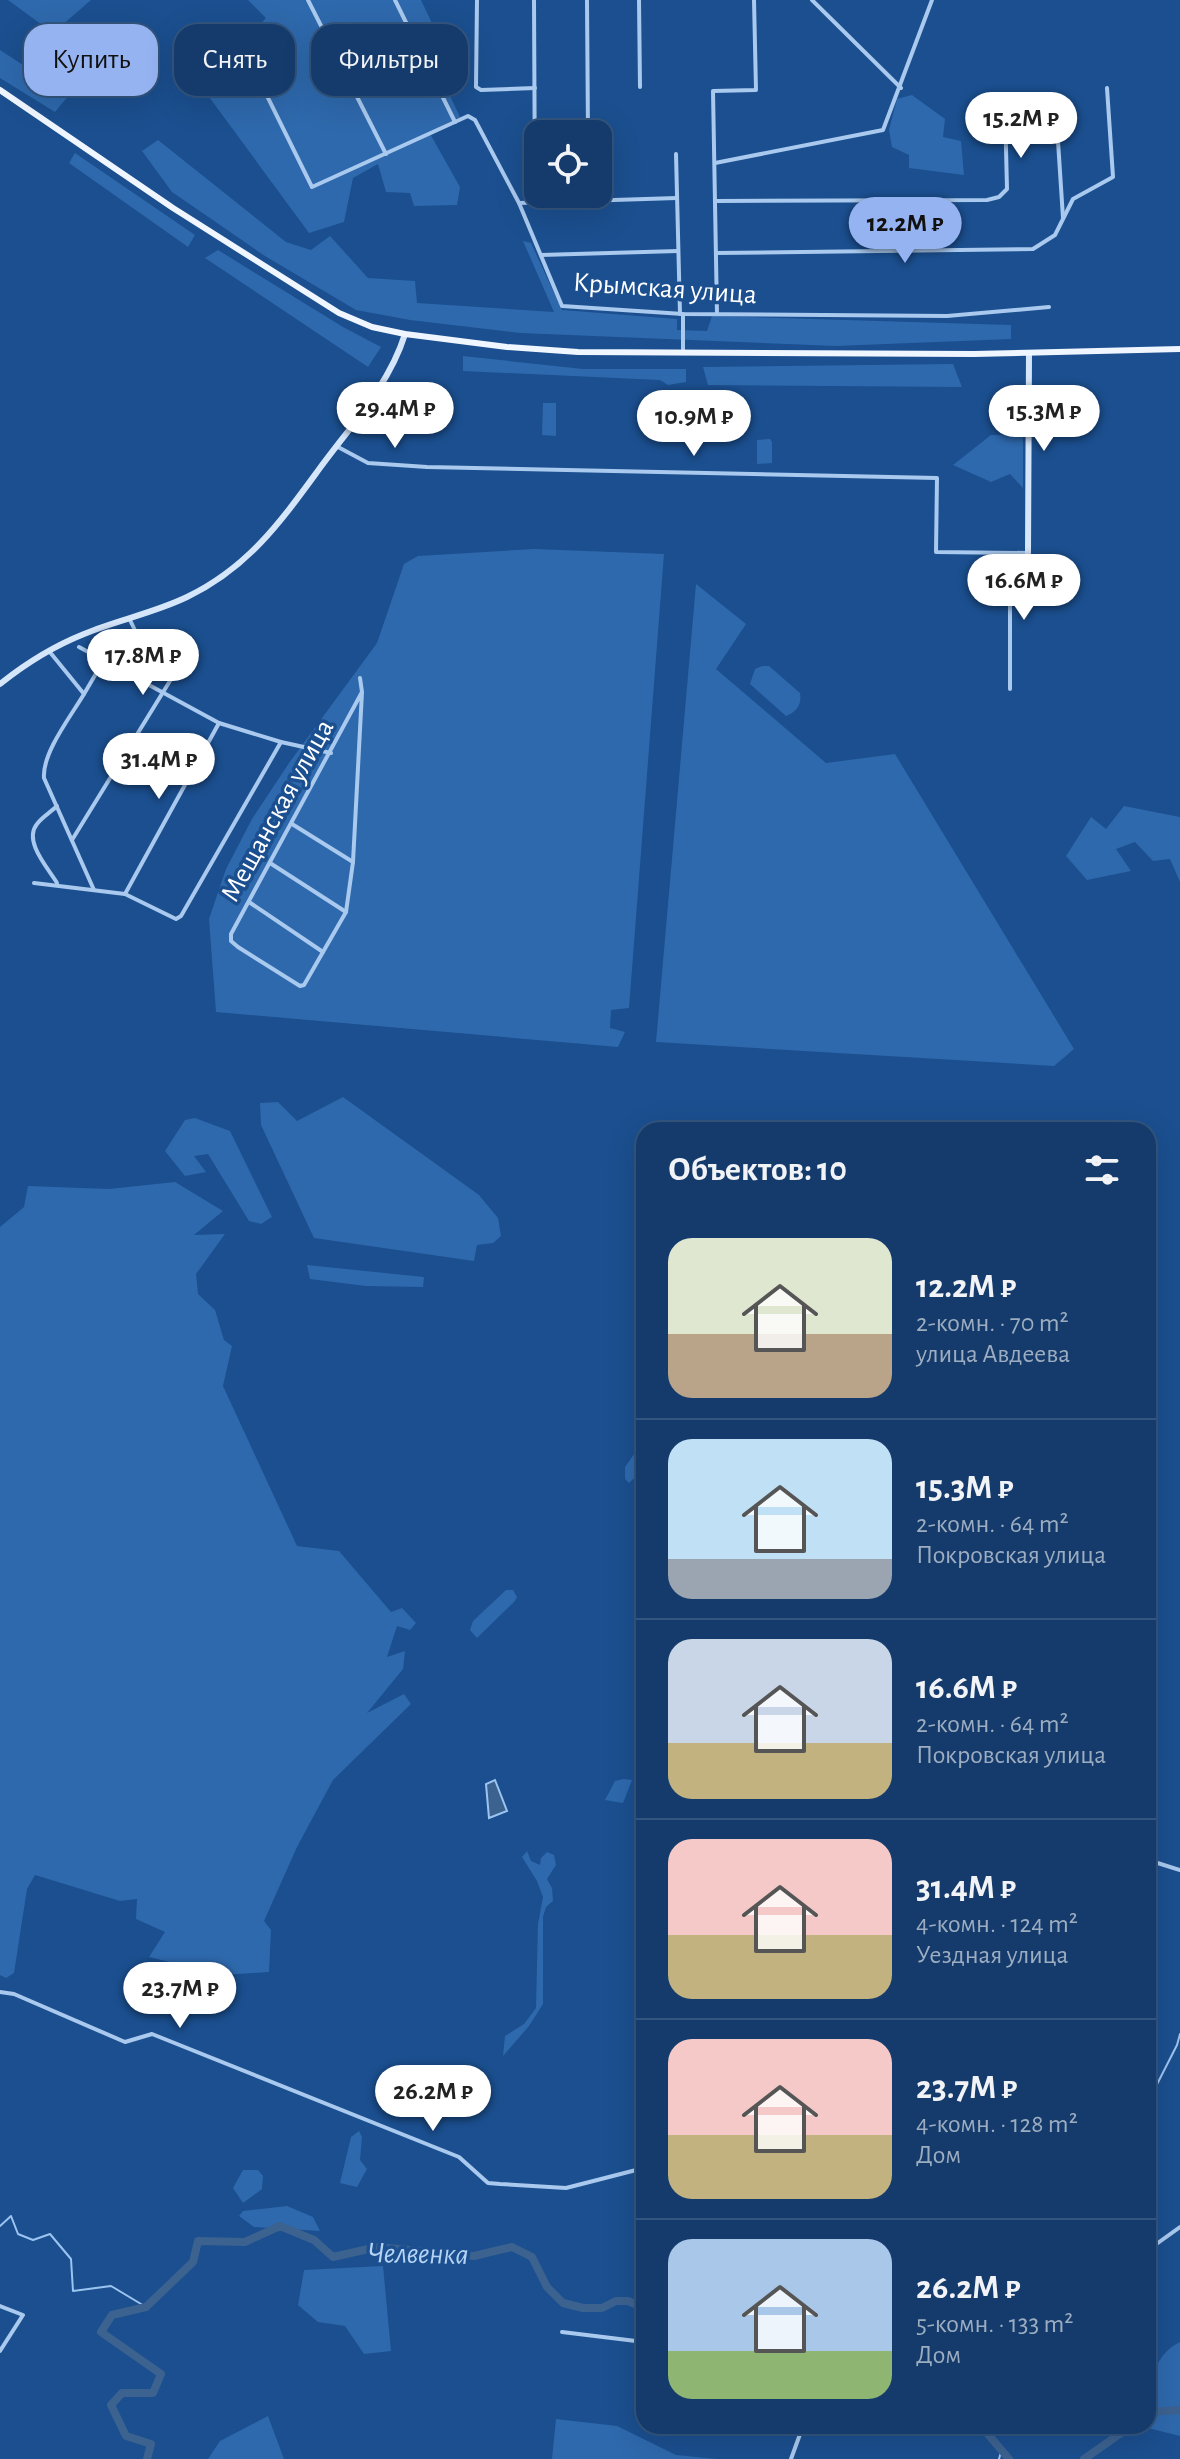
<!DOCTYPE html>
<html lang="ru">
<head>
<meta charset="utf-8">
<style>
  :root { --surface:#143b6b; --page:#214673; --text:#f1f3f6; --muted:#9dadc1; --line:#33557e; --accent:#95b2f1 }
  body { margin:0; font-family:"Alegreya Sans",sans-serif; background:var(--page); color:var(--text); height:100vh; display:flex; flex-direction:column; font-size:30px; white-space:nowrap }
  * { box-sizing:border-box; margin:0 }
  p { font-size:26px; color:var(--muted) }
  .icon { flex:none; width:44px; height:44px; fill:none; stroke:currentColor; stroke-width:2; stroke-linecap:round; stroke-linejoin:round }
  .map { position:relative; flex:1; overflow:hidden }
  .panel { position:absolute; left:636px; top:1122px; width:520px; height:1312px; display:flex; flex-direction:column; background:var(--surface); border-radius:24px; box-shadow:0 8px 32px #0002,0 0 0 2px var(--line) }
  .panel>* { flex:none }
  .guide { position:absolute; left:24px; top:24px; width:492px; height:72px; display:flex; gap:16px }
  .buttons { position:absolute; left:524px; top:120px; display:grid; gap:16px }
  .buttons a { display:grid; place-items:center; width:88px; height:88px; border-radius:16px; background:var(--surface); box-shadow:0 8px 32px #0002,0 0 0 2px var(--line); font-size:40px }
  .price { position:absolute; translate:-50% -68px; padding:0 18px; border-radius:28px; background:#fff; color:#222; font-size:26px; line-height:52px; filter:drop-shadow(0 2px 4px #0008) }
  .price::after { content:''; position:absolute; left:50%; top:48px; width:24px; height:18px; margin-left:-12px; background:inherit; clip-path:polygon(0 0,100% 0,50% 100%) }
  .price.selected { background:var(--accent); color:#111 }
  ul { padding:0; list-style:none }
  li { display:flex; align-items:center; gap:24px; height:200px; padding:0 32px }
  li+li { border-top:2px solid var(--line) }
  li span { display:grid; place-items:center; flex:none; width:224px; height:160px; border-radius:24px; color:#555 }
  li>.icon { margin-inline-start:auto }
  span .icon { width:96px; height:96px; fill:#fffc; stroke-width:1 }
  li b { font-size:34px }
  h2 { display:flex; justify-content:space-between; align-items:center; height:96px; padding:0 32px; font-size:34px }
  .tag { padding:0 28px; border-radius:24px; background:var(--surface); box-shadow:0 8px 32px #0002,0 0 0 2px var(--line); font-size:28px; line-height:72px }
  .tag.selected { background:var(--accent); color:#111 }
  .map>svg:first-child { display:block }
</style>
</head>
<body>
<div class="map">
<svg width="1180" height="2459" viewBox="0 0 1180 2459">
  <rect width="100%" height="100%" fill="#1b4f8f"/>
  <g fill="#2e69ad">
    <polygon points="8,0 91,0 53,33"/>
    <polygon points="248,0 421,0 438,36 426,45 460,117 429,132 460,187 457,205 414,206 410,193 386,192 378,164 353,178 344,222 309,233 201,86 266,18"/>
    <polygon points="0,50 69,95 55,112 0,78"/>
    <polygon points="912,95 945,119 943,137 961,141 964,175 909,168 909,155 892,147 889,130 897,99"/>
    <polygon points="158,140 286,242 311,250 330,236 368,278 415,281 417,303 554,312 523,241 531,243 562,310 677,319 677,330 707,331 712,316 1011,325 1011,339 836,346 520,333 410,320 356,310 265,256 172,192 142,151"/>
    <polygon points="75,153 195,235 188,247 69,163"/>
    <polygon points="218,250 343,327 381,347 368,367 205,258"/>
    <polygon points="463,356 583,369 686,369 686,382 668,385 660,380 463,371"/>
    <polygon points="953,364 962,387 708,385 703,367"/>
    <polygon points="543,403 556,403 556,436 542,435"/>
    <polygon points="1023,434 1023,488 1010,474 991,482 953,465 991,435"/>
    <polygon points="770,439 772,442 772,463 757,464 757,440"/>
    <polygon points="534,549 664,554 629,1008 611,1010 610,1028 625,1032 618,1047 216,1012 209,919 226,869 252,819 289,763 377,643 404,564 418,556"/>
    <polygon points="696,584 746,624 716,669 826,763 895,754 1074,1049 1054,1066 656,1042"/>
    <path d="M762 666H769L800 693C802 704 797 712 786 716L750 684 755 669Z"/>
    <polygon points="1124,806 1180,817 1180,882 1170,859 1153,861 1135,842 1116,849 1131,871 1087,880 1066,856 1091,817 1106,829"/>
    <polygon points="343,1097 479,1195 498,1218 501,1236 493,1243 477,1245 474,1261 314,1238 261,1125 260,1103 278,1102 297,1121"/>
    <polygon points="195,1118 230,1131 272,1217 261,1224 249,1221 208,1154 194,1156 206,1172 185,1176 165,1151 185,1120"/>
    <polygon points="175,1182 223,1211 194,1235 225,1234 196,1274 198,1294 215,1310 224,1340 232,1346 223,1386 297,1546 339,1551 391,1612 402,1608 416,1623 410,1630 397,1626 387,1657 405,1651 403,1669 367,1713 404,1694 411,1704 333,1780 297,1847 264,1921 271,1930 269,1972 223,1975 149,1957 165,1932 136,1919 137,1899 120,1901 35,1875 27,1889 14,1973 6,1978 0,1975 0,1227 24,1207 28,1186 109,1189"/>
    <polygon points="307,1265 424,1277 423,1287 366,1286 310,1279"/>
    <polygon points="644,1440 644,1469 629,1483 625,1479 625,1467"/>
    <polygon points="506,1590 513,1590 517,1597 515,1601 477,1638 470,1630 473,1621"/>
    <polygon points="623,1779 632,1780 623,1803 605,1800 615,1781"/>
    <polygon points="527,1851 531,1861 540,1865 541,1858 547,1852 554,1855 556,1865 547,1879 552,1888 553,1901 546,1907 543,1917 543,2004 529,2026 503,2056 505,2036 524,2024 536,2008 538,1924 543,1897 537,1881 522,1857"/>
    <polygon points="359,2131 362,2137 360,2160 367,2169 357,2187 340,2183 351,2137"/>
    <polygon points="243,2170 258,2170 263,2176 262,2189 243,2203 233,2188"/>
    <polygon points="287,2206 313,2217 320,2231 254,2227 239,2216 243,2211"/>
    <polygon points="383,2266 391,2351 364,2354 345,2326 318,2322 298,2305 304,2270"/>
    <path d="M1180 2342V2436L1144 2427 1148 2426C1148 2397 1149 2356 1180 2342Z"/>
    <polygon points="268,2416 284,2459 208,2459 220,2441"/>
    <polygon points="556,2419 617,2426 676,2455 717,2459 552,2459"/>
  </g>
  <polygon fill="#3c6290" stroke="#9cc4f0" stroke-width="2" points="495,1780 507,1811 489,1818 486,1784"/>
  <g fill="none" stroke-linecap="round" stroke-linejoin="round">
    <g stroke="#9cc4f0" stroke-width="2">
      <polyline points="1148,2102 1177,2045 1180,2034"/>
      <polyline points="0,2226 11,2216 18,2234 33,2240 50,2234 71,2259 73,2291 111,2286 146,2307"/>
      <polyline points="987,2435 995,2426"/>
      <polyline points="999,2459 1001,2452"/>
    </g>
    <g stroke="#3c6290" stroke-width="8">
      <polyline points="1148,2412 1180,2410"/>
      <polyline points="981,2426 1009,2459"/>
      <polyline points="147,2459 151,2444 126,2436 111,2405 122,2393 153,2393 161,2374 101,2332 112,2315 146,2307 193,2262 198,2241 245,2242 280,2226 314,2240 333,2257 377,2247 474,2256 512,2247 532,2257 547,2287 563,2303 583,2308 602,2308 616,2301 628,2301 644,2308"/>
      <polyline points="1084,2459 1131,2426"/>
    </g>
    <g stroke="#a9c9ee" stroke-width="4">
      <polyline points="308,0 386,154"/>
      <polyline points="395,0 455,122"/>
      <polyline points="477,0 476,87 481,90 535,88"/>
      <polyline points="534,0 535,202"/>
      <polyline points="587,0 588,134"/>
      <polyline points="639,0 640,87"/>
      <polyline points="812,0 901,88"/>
      <polyline points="239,39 312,187 468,116 475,120 519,203 562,306 683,314 947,316 1049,307"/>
      <polyline points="676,154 680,314"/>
      <polyline points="715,163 883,130 932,0"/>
      <polyline points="716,201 987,200 999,197 1007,189 1005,108 1055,95 1063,218"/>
      <polyline points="519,203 677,198"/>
      <polyline points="716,253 1033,249 1055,235 1073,199 1113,177 1107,88"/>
      <polyline points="541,255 678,251"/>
      <polyline points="717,314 713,91 756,90 754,0"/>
      <polyline points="683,353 683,314"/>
      <polyline points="338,447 368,463 427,467 937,478 936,552 1028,553 1010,589 1010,689"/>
      <path d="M49 651 84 694C71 716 42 753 44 778L94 890"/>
      <polyline points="360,678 362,692 353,862 346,912 304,985 300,986 238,947 231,941 231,934 362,692"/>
      <polyline points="84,694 104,660"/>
      <polyline points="281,742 331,753"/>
      <path d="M57 806C51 812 42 817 37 824 23 841 48 868 57 883"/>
      <polyline points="292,824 353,862"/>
      <polyline points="72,840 173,676 146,653 129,618"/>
      <polyline points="270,863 346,912"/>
      <polyline points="34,883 125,894 176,919 181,916 281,742 219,723 79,647"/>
      <polyline points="125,894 219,723"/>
      <polyline points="249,902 323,952"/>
      <polyline points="1148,1860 1180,1870"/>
      <polyline points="0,1992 14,1994 125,2042 152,2034 459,2157 488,2183 500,2184 566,2188 644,2168"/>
      <polyline points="1148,2250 1180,2227"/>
      <polyline points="0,2306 23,2315 0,2351"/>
      <polyline points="562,2332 644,2342"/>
      <polyline points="791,2459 803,2426"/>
    </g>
    <g stroke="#d6e6fa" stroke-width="6">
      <polyline points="1028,553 1029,353"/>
      <path d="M0 684C25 664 54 646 84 634 117 620 154 613 187 597 247 568 279 524 317 472 348 429 389 386 405 334"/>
    </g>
    <polyline stroke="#f0f6ff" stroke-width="6" points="0,90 173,208 339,313 372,327 405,334 507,347 578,352 974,354 1180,349"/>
  </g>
  <g text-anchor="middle" stroke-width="7" stroke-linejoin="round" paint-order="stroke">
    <g font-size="28" fill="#fff" stroke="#1b4f8f">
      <text transform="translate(665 287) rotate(4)" y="10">Крымская улица</text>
      <text transform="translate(276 810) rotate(-61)" y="10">Мещанская улица</text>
    </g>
    <g font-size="30" font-style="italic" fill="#b5d3f5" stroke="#1b4f8f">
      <text transform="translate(418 2253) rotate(1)" y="10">Челвенка</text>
    </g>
  </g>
</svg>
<div class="buttons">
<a><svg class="icon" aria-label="locate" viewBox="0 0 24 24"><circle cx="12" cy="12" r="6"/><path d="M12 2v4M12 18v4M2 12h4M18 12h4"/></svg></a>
</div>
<b class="price" style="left:1021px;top:160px">15.2M ₽</b>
<b class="price selected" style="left:905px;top:265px">12.2M ₽</b>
<b class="price" style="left:395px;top:450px">29.4M ₽</b>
<b class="price" style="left:1044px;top:453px">15.3M ₽</b>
<b class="price" style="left:694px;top:458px">10.9M ₽</b>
<b class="price" style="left:1024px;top:622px">16.6M ₽</b>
<b class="price" style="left:143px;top:697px">17.8M ₽</b>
<b class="price" style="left:159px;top:801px">31.4M ₽</b>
<b class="price" style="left:180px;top:2030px">23.7M ₽</b>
<b class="price" style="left:433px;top:2133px">26.2M ₽</b>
<div class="guide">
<a class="tag selected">Купить</a>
<a class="tag">Снять</a>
<a class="tag">Фильтры</a>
</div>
<section class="panel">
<h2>Объектов: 10<svg class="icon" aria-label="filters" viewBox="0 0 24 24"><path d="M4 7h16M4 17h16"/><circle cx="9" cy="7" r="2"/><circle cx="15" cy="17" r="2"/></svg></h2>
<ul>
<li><span style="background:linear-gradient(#dfe7d0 60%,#b9a48a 0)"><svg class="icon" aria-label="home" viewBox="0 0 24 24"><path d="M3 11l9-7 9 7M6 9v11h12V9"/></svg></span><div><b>12.2M ₽</b><p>2-комн. · 70 m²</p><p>улица Авдеева</p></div></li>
<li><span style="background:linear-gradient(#bfe0f5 75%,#9aa5b1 0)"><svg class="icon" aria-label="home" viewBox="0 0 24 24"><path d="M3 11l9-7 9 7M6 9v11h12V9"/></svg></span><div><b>15.3M ₽</b><p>2-комн. · 64 m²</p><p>Покровская улица</p></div></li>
<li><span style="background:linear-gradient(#c9d6e8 65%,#c2b280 0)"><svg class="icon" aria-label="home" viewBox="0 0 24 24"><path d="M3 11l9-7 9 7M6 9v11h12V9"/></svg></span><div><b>16.6M ₽</b><p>2-комн. · 64 m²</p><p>Покровская улица</p></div></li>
<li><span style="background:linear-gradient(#f6c9c9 60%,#c2b280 0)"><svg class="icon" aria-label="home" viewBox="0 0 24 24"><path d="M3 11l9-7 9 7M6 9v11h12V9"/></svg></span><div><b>31.4M ₽</b><p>4-комн. · 124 m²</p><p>Уездная улица</p></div></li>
<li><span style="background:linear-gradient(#f6c9c9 60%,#c2b280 0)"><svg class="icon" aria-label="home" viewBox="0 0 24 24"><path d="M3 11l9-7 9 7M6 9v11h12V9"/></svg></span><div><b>23.7M ₽</b><p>4-комн. · 128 m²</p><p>Дом</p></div></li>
<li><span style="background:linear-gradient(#a9c7e8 70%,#8fb573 0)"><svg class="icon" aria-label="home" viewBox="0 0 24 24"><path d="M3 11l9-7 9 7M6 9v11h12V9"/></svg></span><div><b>26.2M ₽</b><p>5-комн. · 133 m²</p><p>Дом</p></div></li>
</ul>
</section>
</div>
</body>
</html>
